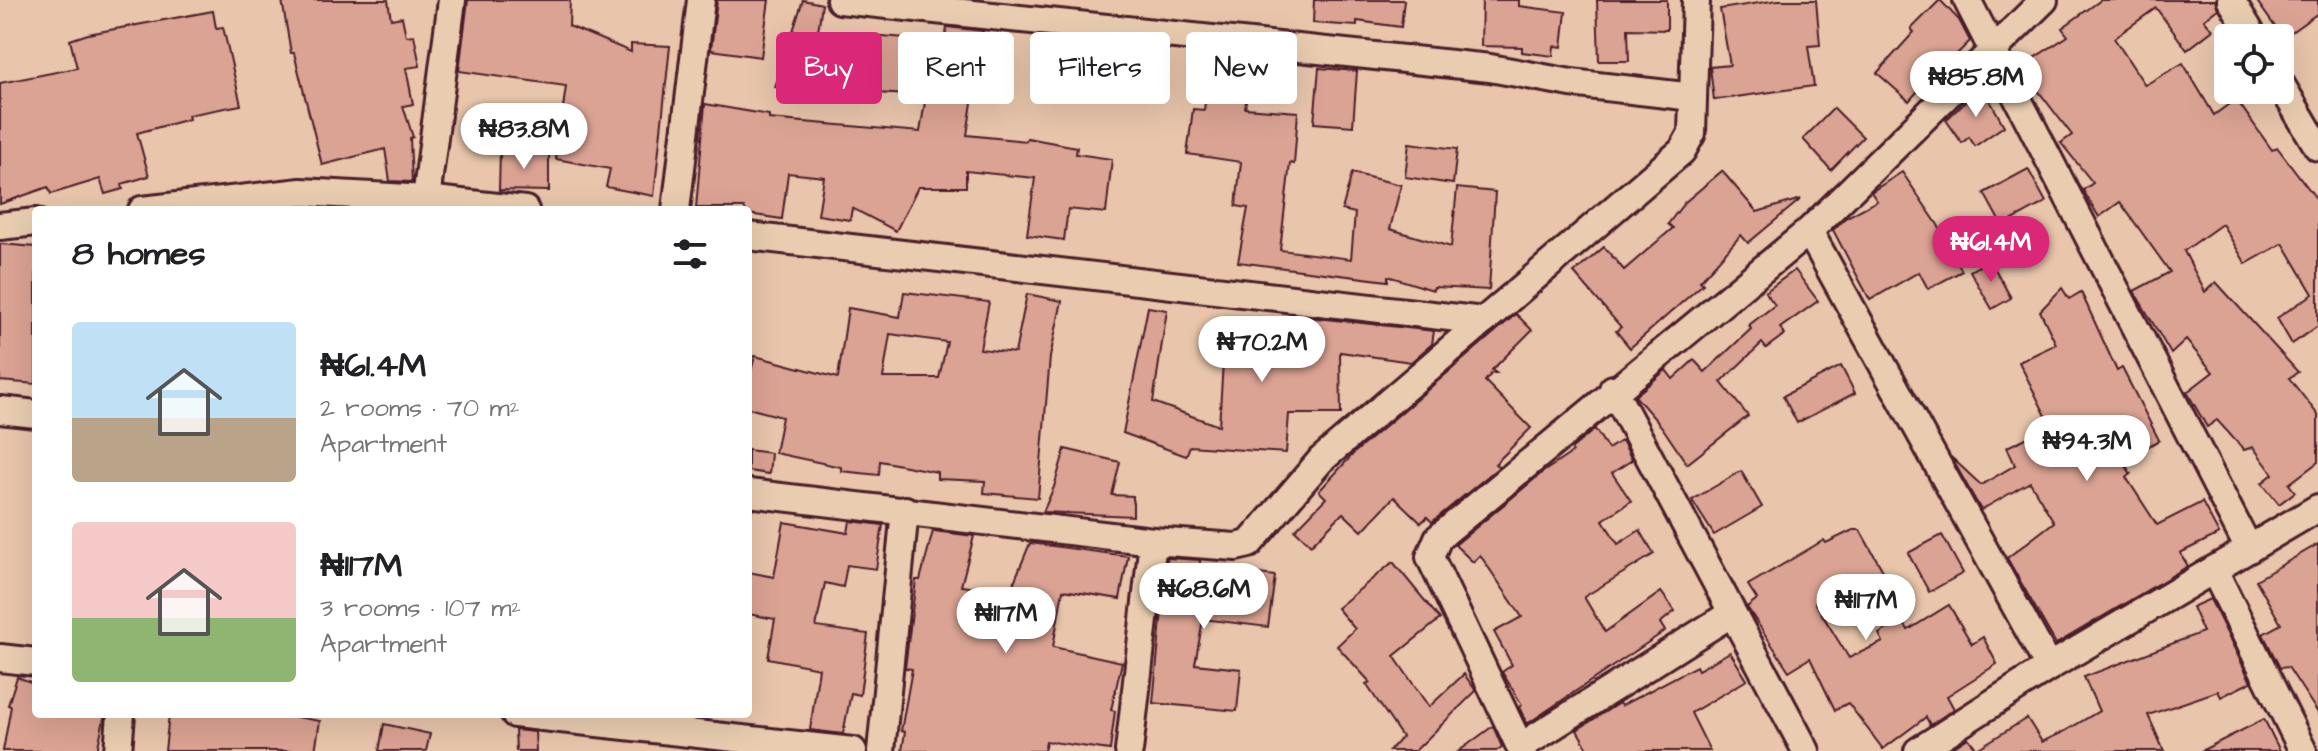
<!DOCTYPE html>
<html lang="en">
<head>
<meta charset="utf-8">
<style>
  :root { --surface:#fff; --page:#f6f6f6; --text:#202124; --muted:#757577; --accent:#db2777 }
  body { margin:0; font-family:"Architects Daughter",sans-serif; background:var(--page); color:var(--text); height:100vh; display:flex; flex-direction:column; font-size:30px; white-space:nowrap }
  * { box-sizing:border-box; margin:0 }
  p { font-size:26px; color:var(--muted) }
  .icon { flex:none; width:44px; height:44px; fill:none; stroke:currentColor; stroke-width:2; stroke-linecap:round; stroke-linejoin:round }
  .map { position:relative; flex:1; overflow:hidden }
  .sheet { position:absolute; left:32px; top:206px; width:720px; height:512px; display:flex; flex-direction:column; background:var(--surface); border-radius:8px; box-shadow:0 8px 32px #0002 }
  .sheet>* { flex:none }
  .banner { position:absolute; left:776px; top:32px; width:760px; height:72px; display:flex; gap:16px }
  .tools { position:absolute; left:2214px; top:24px; display:grid; gap:16px }
  .tools a { display:grid; place-items:center; width:80px; height:80px; border-radius:8px; background:var(--surface); box-shadow:0 8px 32px #0002; font-size:40px }
  .price { position:absolute; translate:-50% -68px; padding:0 18px; border-radius:28px; background:#fff; color:#222; font-size:26px; line-height:52px; filter:drop-shadow(0 2px 4px #0008) }
  .price::after { content:''; position:absolute; left:50%; top:48px; width:24px; height:18px; margin-left:-12px; background:inherit; clip-path:polygon(0 0,100% 0,50% 100%) }
  .price.on { background:var(--accent); color:#fff }
  ul { padding:0; list-style:none }
  li { display:flex; align-items:center; gap:24px; height:200px; padding:0 40px }
  li span { display:grid; place-items:center; flex:none; width:224px; height:160px; border-radius:8px; color:#555 }
  li>.icon { margin-inline-start:auto }
  span .icon { width:96px; height:96px; fill:#fffc; stroke-width:1 }
  li b { font-size:34px }
  h2 { display:flex; justify-content:space-between; align-items:center; height:96px; padding:0 40px; font-size:34px }
  .pill { padding:0 28px; border-radius:8px; background:var(--surface); box-shadow:0 8px 32px #0002; font-size:28px; line-height:72px }
  .pill.on { background:var(--accent); color:#fff }
  .map>svg:first-child { display:block }
</style>
</head>
<body>
<div class="map">
<svg width="2318" height="751" viewBox="0 0 2318 751">
  <rect width="100%" height="100%" fill="#e8c5ab"/>
  <filter id="ink" filterUnits="userSpaceOnUse"><feTurbulence type="fractalNoise" baseFrequency=".0125" numOctaves="2"/><feDisplacementMap in="SourceGraphic" scale="16" xChannelSelector="R" yChannelSelector="G"/><feConvolveMatrix kernelMatrix="1 2 1 2 8 2 1 2 1" color-interpolation-filters="sRGB"/></filter>
  <g filter="url(#ink)">
    <g fill="#dba393" stroke="#4a1f2b" stroke-width="2" fill-rule="evenodd">
      <polygon points="282,0 388,0 391,19 402,17 406,36 414,35 420,66 406,68 413,104 403,106 413,137 410,138 412,182 390,181 385,149 322,165 294,53 291,53"/>
      <polygon points="468,0 570,0 569,26 631,52 631,44 670,46 654,196 606,187 610,169 556,159 566,86 459,71"/>
      <polygon points="717,0 769,0 761,57 711,50"/>
      <polygon points="803,0 822,4 818,31 945,41 947,27 983,31 967,135 1026,141 1027,138 1077,147 1076,154 1112,159 1106,213 1068,209 1064,240 1027,235 1035,178 966,171 966,187 918,187 896,231 852,208 850,220 818,215 824,177 788,173 782,219 748,214 744,208 696,208 705,104 769,115 769,119 920,132 926,96 775,87"/>
      <polygon points="1314,0 1404,0 1401,27 1357,21 1357,26 1313,23"/>
      <polygon points="1482,0 1519,0 1519,6 1566,12 1562,47 1554,46 1553,56 1522,52 1522,47 1481,46"/>
      <polygon points="1597,0 1667,0 1667,30 1628,29 1629,61 1599,61"/>
      <polygon points="1778,0 1816,0 1820,45 1808,46 1814,86 1714,100 1710,67 1730,65 1720,9"/>
      <polygon points="1940,0 1959,20 1970,41 1946,65 1944,62 1909,101 1877,73 1914,32 1911,29"/>
      <polygon points="2101,0 2215,0 2218,9 2204,19 2213,30 2187,50 2156,8 2114,38 2145,85 2183,63 2214,115 2236,99 2272,150 2277,147 2318,201 2318,326 2292,344 2277,318 2313,294 2283,243 2246,264 2222,224 2184,251 2205,292 2216,282 2298,372 2289,378 2318,415 2318,462 2289,484 2295,492 2279,504 2262,483 2273,474 2253,447 2244,450 2217,420 2207,427 2187,392 2213,372 2186,340 2171,354 2134,291 2170,272 2120,202 2099,217 2083,190 2093,183 2061,143 2072,135 2020,67 2068,36 2062,28"/>
      <polygon points="2256,0 2318,0 2318,13 2283,38"/>
      <polygon points="213,11 216,28 223,27 241,105 188,115 189,119 137,133 149,176 122,184 123,189 105,194 100,179 51,194 48,187 0,204 0,83 77,68 70,40 88,34"/>
      <polygon points="1043,39 1089,46 1083,96 1037,89"/>
      <polygon points="1212,55 1252,59 1245,108 1298,112 1294,164 1290,163 1280,250 1351,259 1355,213 1342,210 1352,173 1401,185 1390,229 1451,247 1457,188 1495,192 1489,290 1434,287 1433,290 1388,276 1388,281 1238,262 1248,208 1236,206 1241,162 1187,154 1193,109 1204,110"/>
      <polygon points="1319,68 1357,71 1353,126 1314,123"/>
      <polygon points="1982,86 2004,126 1975,146 1969,137 1962,143 1946,120"/>
      <polygon points="1834,108 1863,137 1831,170 1803,139"/>
      <polygon points="1409,143 1457,149 1453,184 1405,177"/>
      <polygon points="500,151 549,151 549,191 499,190"/>
      <polygon points="2028,169 2046,202 2002,226 1984,193"/>
      <polygon points="1722,171 1757,212 1801,199 1748,243 1741,235 1700,281 1703,284 1630,348 1616,331 1621,327 1574,273 1604,247 1624,270 1673,228 1668,224 1684,203"/>
      <polygon points="1902,172 1938,225 1962,271 1928,289 1919,272 1870,300 1833,230 1845,218 1877,201 1871,192"/>
      <polygon points="0,244 36,247 36,384 0,381"/>
      <polygon points="1990,260 2011,298 1992,309 1970,271"/>
      <polygon points="1795,270 1818,301 1780,328 1785,334 1766,348 1762,343 1721,382 1748,416 1687,464 1662,427 1635,396 1666,370 1673,379 1694,360 1705,372 1751,329 1749,325 1775,305 1765,292"/>
      <polygon points="2062,288 2069,299 2081,292 2117,371 2122,368 2159,440 2123,461 2131,474 2126,477 2157,525 2202,502 2219,534 2180,553 2188,566 2056,644 2007,558 2054,522 2030,482 1981,510 1951,457 1981,485 2015,465 2007,447 2051,426 2019,362 2056,344 2040,311"/>
      <path d="M904 292 989 302 980 349 1015 353 1027 294 1062 301 1050 357 1038 498 984 493 985 481 937 479V472L880 461 879 475 841 471V467L775 453 782 417 748 408V383L755 356 838 378 848 308 900 317ZM890 334 947 342 939 378H883Z"/>
      <polygon points="1148,307 1167,310 1153,402 1219,426 1224,346 1295,351 1299,316 1434,331 1432,344 1411,362 1340,352 1341,414 1289,414 1286,453 1190,446 1186,456 1123,433"/>
      <polygon points="1516,314 1532,330 1492,370 1496,373 1492,373 1485,381 1531,428 1495,464 1499,467 1432,522 1427,517 1421,523 1394,497 1362,531 1343,513 1311,545 1295,530 1326,498 1319,491 1354,453"/>
      <polygon points="1841,366 1855,393 1797,423 1783,396"/>
      <polygon points="1595,429 1608,449 1622,440 1632,460 1612,473 1631,501 1603,520 1618,544 1640,530 1654,554 1584,597 1605,632 1661,592 1675,611 1660,623 1665,631 1527,724 1519,707 1522,705 1502,672 1512,665 1494,632 1522,617 1480,555 1473,562 1455,545 1543,472 1573,452 1571,449"/>
      <polygon points="1065,449 1120,462 1112,495 1133,496 1133,516 1043,512 1054,487"/>
      <polygon points="748,450 771,453 769,474 748,471"/>
      <polygon points="1741,471 1762,507 1714,535 1692,500"/>
      <polygon points="850,521 883,525 876,569 847,565 843,587 825,583 816,627 868,634 860,695 851,693 843,734 810,730 819,668 768,658 775,619 748,614 748,572 774,577 784,522 848,533"/>
      <polygon points="1853,530 1860,530 1883,571 1859,585 1856,579 1815,603 1849,658 1883,642 1879,634 1902,620 1908,630 1949,605 1972,644 1983,637 1997,664 1947,696 1954,709 1930,725 1926,717 1883,749 1848,703 1835,710 1810,658 1789,671 1747,607 1757,599 1748,585 1824,540 1826,543"/>
      <polygon points="933,531 974,536 961,586 1006,592 1007,587 1012,587 1030,543 1128,556 1120,599 1063,590 1053,647 1122,662 1111,710 1115,711 1110,750 1046,741 1044,751 902,751 905,732 901,731 912,669 905,668 916,580 920,580"/>
      <polygon points="1942,535 1963,573 1929,592 1908,553"/>
      <polygon points="2318,544 2318,713 2288,667 2280,668 2263,634 2281,624 2256,580"/>
      <polygon points="1167,558 1200,560 1200,566 1275,576 1268,627 1203,619 1195,664 1241,669 1237,711 1153,703"/>
      <polygon points="1393,562 1440,619 1394,656 1429,707 1464,674 1476,691 1415,751 1389,751 1402,737 1366,684 1370,682 1337,646 1355,629 1337,608"/>
      <polygon points="2210,599 2251,682 2221,697 2218,691 2148,715 2164,751 1948,751 1968,738 1977,749 2027,718 2042,742 2065,731 2099,711 2084,677 2203,632 2192,607"/>
      <polygon points="1730,652 1747,680 1691,713 1710,751 1589,751 1577,730 1619,703 1621,706 1696,666 1698,670"/>
      <polygon points="17,677 36,684 36,714 105,714 97,751 3,751 11,706 8,705"/>
      <polygon points="169,714 279,714 320,721 315,751 165,751"/>
      <polygon points="2264,719 2280,751 2201,751"/>
      <polygon points="384,724 430,734 426,751 379,751"/>
      <polygon points="1493,726 1502,747 1496,751 1459,751"/>
      <polygon points="515,730 535,732 536,751 516,751"/>
    </g>
    <g fill="none" stroke-linecap="round" stroke-linejoin="round">
      <defs>
        <g id="minor">
          <polyline points="840,0 1490,68 1571,83 1693,97"/>
          <polyline points="1967,0 2249,549"/>
          <polyline points="2231,0 2254,38"/>
          <polyline points="2280,83 2318,147"/>
          <polyline points="426,199 452,0"/>
          <polyline points="142,210 301,192 426,199 525,210"/>
          <polyline points="676,210 701,0"/>
          <polyline points="0,226 36,222"/>
          <polyline points="1809,231 2049,667"/>
          <polyline points="748,236 1484,321"/>
          <polyline points="1613,389 1806,751"/>
          <polyline points="0,410 36,414"/>
          <polyline points="748,493 1153,541 1236,547 1249,544 1321,460 1682,151 1692,133 1696,0"/>
          <polyline points="2214,570 2303,751"/>
          <polyline points="0,658 36,662"/>
          <polyline points="515,714 853,751"/>
          <polyline points="1520,747 1732,613"/>
          <polyline points="118,751 121,714"/>
          <polyline points="881,751 905,510"/>
          <polyline points="1129,751 1153,541"/>
          <polyline points="1522,751 1430,557 1438,538 1809,231 2044,0"/>
          <polyline points="1918,751 2049,667 2318,508"/>
        </g>
      </defs>
      <use href="#minor" stroke="#4a1f2b" stroke-width="32"/>
      <use href="#minor" stroke="#eacdb0" stroke-width="26"/>
    </g>
  </g>
</svg>
<div class="tools">
<a><svg class="icon" aria-label="locate" viewBox="0 0 24 24"><circle cx="12" cy="12" r="6"/><path d="M12 2v4M12 18v4M2 12h4M18 12h4"/></svg></a>
</div>
<b class="price" style="left:1976px;top:119px">₦85.8M</b>
<b class="price" style="left:524px;top:171px">₦83.8M</b>
<b class="price on" style="left:1991px;top:284px">₦61.4M</b>
<b class="price" style="left:1262px;top:384px">₦70.2M</b>
<b class="price" style="left:2087px;top:483px">₦94.3M</b>
<b class="price" style="left:1204px;top:631px">₦68.6M</b>
<b class="price" style="left:1866px;top:642px">₦117M</b>
<b class="price" style="left:1006px;top:655px">₦117M</b>
<div class="banner">
<a class="pill on">Buy</a>
<a class="pill">Rent</a>
<a class="pill">Filters</a>
<a class="pill">New</a>
</div>
<section class="sheet">
<h2>8 homes<svg class="icon" aria-label="filters" viewBox="0 0 24 24"><path d="M4 7h16M4 17h16"/><circle cx="9" cy="7" r="2"/><circle cx="15" cy="17" r="2"/></svg></h2>
<ul>
<li><span style="background:linear-gradient(#bfe0f5 60%,#b9a48a 0)"><svg class="icon" aria-label="home" viewBox="0 0 24 24"><path d="M3 11l9-7 9 7M6 9v11h12V9"/></svg></span><div><b>₦61.4M</b><p>2 rooms · 70 m²</p><p>Apartment</p></div></li>
<li><span style="background:linear-gradient(#f6c9c9 60%,#8fb573 0)"><svg class="icon" aria-label="home" viewBox="0 0 24 24"><path d="M3 11l9-7 9 7M6 9v11h12V9"/></svg></span><div><b>₦117M</b><p>3 rooms · 107 m²</p><p>Apartment</p></div></li>
</ul>
</section>
</div>
</body>
</html>
